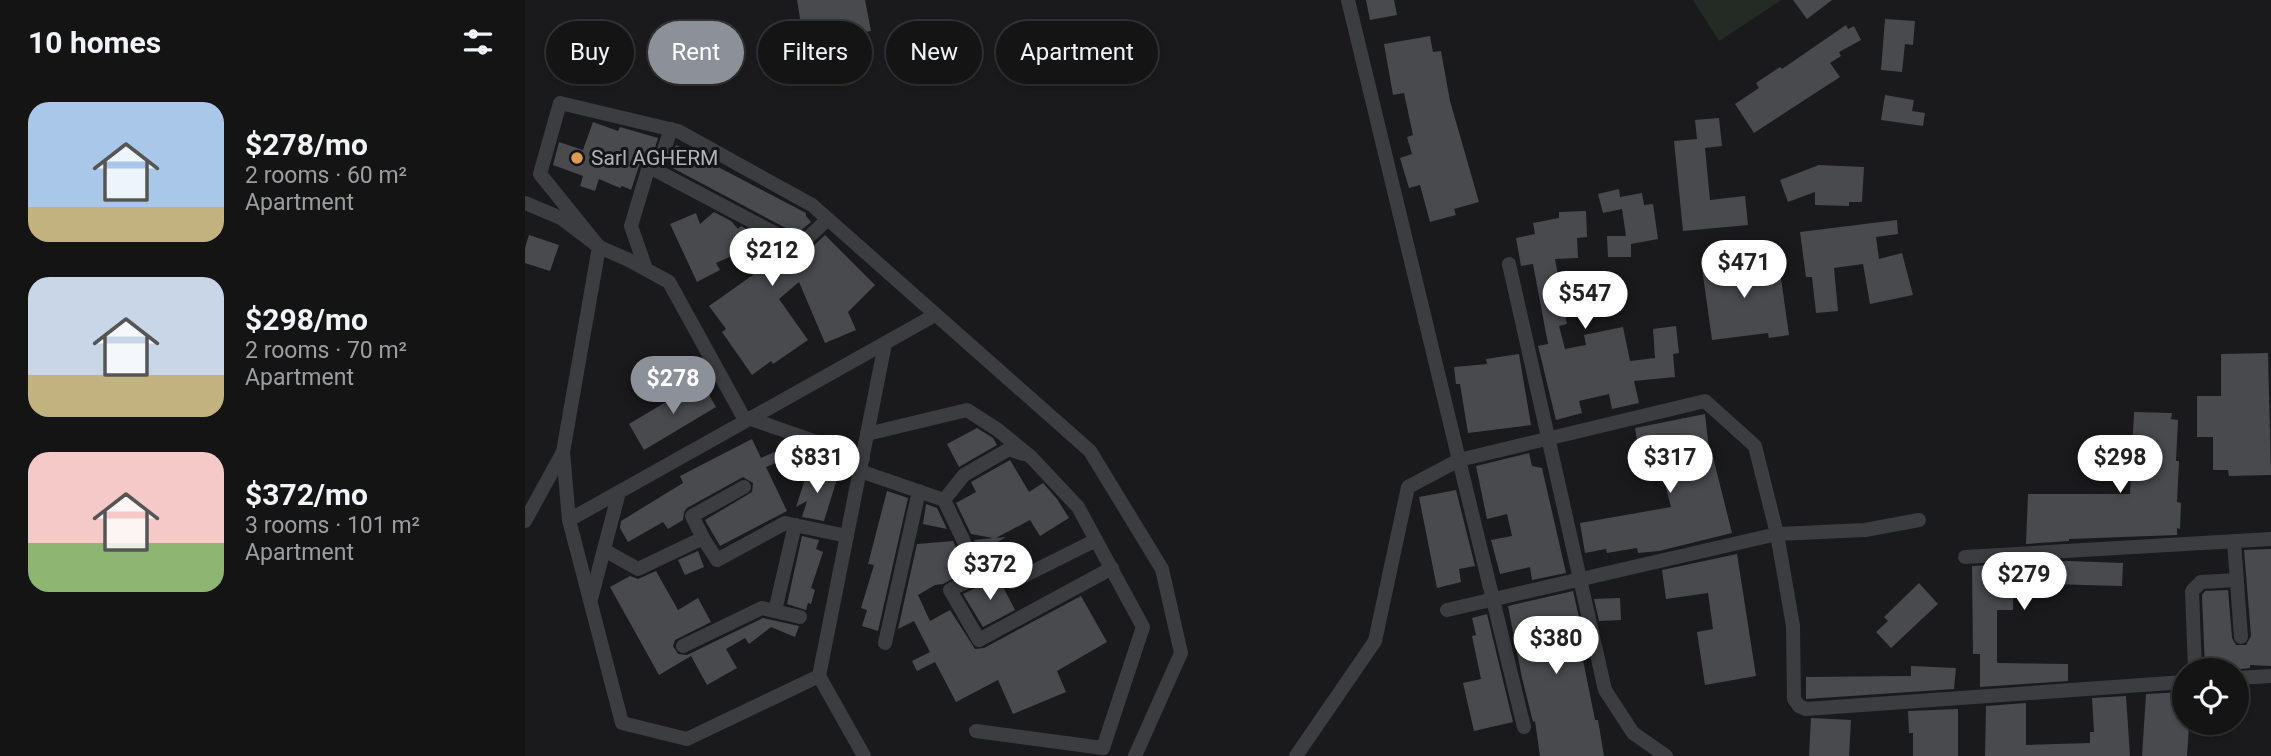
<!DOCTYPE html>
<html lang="en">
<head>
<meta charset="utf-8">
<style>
  :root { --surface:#141415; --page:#212122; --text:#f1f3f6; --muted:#9d9ea0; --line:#333334; --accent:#8c9099 }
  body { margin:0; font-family:Roboto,sans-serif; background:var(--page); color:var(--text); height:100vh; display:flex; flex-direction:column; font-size:26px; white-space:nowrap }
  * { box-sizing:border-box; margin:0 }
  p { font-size:23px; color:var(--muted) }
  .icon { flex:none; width:38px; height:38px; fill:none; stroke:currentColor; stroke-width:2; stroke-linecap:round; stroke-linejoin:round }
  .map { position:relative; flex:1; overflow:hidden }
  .drawer { display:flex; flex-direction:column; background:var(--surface); width:525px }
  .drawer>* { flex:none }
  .banner { position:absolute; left:21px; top:21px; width:665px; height:63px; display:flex; gap:14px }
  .tools { position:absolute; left:1647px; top:658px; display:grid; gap:14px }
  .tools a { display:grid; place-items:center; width:77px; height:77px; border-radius:50%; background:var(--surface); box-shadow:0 2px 5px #0004,0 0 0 2px var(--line); font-size:35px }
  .price { position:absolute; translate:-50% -60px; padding:0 16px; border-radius:24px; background:#fff; color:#222; font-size:23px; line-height:46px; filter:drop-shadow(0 2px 4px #0008) }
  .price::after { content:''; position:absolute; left:50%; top:42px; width:21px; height:16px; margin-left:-10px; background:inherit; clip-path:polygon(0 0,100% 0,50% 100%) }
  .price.selected { background:var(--accent); color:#fff }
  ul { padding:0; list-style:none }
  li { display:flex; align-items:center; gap:21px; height:175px; padding:0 28px }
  li span { display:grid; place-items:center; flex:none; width:196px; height:140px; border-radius:21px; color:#555 }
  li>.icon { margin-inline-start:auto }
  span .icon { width:84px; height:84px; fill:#fffc; stroke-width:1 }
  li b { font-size:30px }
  h2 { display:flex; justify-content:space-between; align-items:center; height:84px; padding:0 28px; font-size:30px }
  .pill { padding:0 24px; border-radius:32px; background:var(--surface); box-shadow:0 2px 5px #0004,0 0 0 2px var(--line); font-size:24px; line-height:63px }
  .pill.selected { background:var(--accent); color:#fff }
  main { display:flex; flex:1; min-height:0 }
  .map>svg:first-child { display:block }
</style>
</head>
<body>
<main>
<section class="drawer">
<h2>10 homes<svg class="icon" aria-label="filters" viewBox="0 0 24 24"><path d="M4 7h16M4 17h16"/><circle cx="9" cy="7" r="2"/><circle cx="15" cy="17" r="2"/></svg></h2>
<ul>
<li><span style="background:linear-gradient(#a9c7e8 75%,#c2b280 0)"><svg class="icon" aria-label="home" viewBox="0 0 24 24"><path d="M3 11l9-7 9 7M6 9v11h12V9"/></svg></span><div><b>$278/mo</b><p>2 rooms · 60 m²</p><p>Apartment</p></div></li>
<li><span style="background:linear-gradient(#c9d6e8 70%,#c2b280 0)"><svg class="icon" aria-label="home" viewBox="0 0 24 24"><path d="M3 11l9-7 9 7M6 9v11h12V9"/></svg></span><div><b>$298/mo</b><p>2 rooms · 70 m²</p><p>Apartment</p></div></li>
<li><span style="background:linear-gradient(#f6c9c9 65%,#8fb573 0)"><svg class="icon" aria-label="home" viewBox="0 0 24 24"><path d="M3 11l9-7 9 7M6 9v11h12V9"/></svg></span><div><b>$372/mo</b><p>3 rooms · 101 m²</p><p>Apartment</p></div></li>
</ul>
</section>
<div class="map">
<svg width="1746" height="756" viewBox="0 0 1746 756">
  <rect width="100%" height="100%" fill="#1a1a1c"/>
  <polygon fill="#242b24" points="1168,0 1256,0 1194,41"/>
  <g fill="#494a4e">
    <polygon points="272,0 340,0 346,31 279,43"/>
    <polygon points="841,0 869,0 872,15 845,20"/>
    <polygon points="1268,0 1307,0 1282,19"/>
    <polygon points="1360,19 1390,21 1388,45 1380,44 1377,72 1356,70"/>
    <polygon points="1321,25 1323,29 1329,26 1336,40 1314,52 1316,56 1305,63 1315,77 1229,133 1210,104 1234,88 1231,83 1255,67 1257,69"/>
    <polygon points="905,36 908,52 916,51 925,101 954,202 929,209 931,215 905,222 895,185 884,188 875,158 887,154 882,137 888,135 879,93 868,95 859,44"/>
    <polygon points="1360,95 1389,100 1387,111 1400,113 1398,126 1356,120"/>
    <polygon points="1194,118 1197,146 1180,148 1185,200 1220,196 1223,225 1158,231 1149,141 1172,139 1170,120"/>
    <polygon points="68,122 93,131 95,127 133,138 127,157 121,155 115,163 106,190 97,186 95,188 74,179 70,191 55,186 58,176 28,165 34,142 58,150"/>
    <polygon points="151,145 281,213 281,216 286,222 272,234 144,166"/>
    <polygon points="1294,165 1339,167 1337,202 1324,202 1324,206 1290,205 1290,192 1263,202 1255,180"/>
    <polygon points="1094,189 1095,197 1117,193 1119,205 1128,204 1133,239 1106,244 1106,257 1083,257 1082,236 1101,236 1097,209 1078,213 1073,194"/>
    <polygon points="1061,211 1062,237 1052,238 1053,258 1030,259 1042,324 1034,326 1040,349 1061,345 1059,335 1098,327 1105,361 1130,358 1128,329 1151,326 1154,353 1148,354 1150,377 1109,381 1114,403 1087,409 1084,394 1054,401 1057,413 1031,420 1013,346 1023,344 1008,264 996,266 991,238 1010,234 1008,223 1034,218 1034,212"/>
    <polygon points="189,212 206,221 213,229 216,226 270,255 280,254 300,235 350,285 323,312 331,330 300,343 274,282 254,299 283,340 248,364 246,361 227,375 197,332 201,329 184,306 235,270 218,251 191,263 195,270 172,282 145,224 171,213 175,224"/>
    <polygon points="1372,220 1373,234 1351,237 1354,259 1377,253 1388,295 1345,304 1338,264 1309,268 1313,311 1291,313 1287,277 1281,277 1275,232"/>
    <polygon points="4,235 34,245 25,271 0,263 0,248"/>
    <polygon points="1199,258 1200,264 1224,261 1225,269 1254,264 1264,335 1244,338 1243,333 1187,340 1176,261"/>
    <polygon points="1743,353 1746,475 1704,476 1703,470 1688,470 1688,437 1672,437 1672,396 1696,396 1696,354"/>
    <polygon points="994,354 1006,425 943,433 935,384 931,384 929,367 962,364 961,359"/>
    <polygon points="176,381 191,407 119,450 104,424"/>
    <polygon points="1609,412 1647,413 1646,419 1653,420 1651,461 1654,461 1652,502 1656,503 1655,529 1652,528 1652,535 1544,539 1544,541 1501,544 1503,494 1605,494"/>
    <polygon points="1180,414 1185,458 1188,457 1207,533 1134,551 1113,553 1112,548 1082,553 1081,549 1060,553 1055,523 1146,507 1133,457 1115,459 1110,428"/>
    <polygon points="452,428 468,438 472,445 434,467 422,444"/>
    <polygon points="227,439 236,458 254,450 258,460 241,467 262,511 195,546 180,520 227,492 228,483 218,477 162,508 159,512 158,520 143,529 138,522 103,542 95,528 96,521 158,483 155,476"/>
    <polygon points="1004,453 1007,466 1017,468 1041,573 1007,580 1005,567 975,574 966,540 987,536 982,514 962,519 951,466"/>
    <polygon points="485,460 504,492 518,483 532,499 544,518 515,536 505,520 471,538 481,537 455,552 449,540 468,538 446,534 431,503 451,492 446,482"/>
    <polygon points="283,470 312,479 299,521 277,517 282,501 271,507"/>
    <polygon points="931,490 950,566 934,569 936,582 912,588 894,497"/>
    <polygon points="362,491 383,498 353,631 337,626 342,610 336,608 349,565 343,564"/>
    <polygon points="401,504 412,508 422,529 398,524"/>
    <polygon points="277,536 294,540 291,549 298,552 286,588 290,590 286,604 283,603 281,610 262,604"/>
    <polygon points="428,541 442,571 418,584 410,585 393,595 405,621 425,610 450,649 459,648 556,596 582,642 532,671 541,692 488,714 473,680 431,702 410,662 392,671 387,661 405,652 389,621 373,629 392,544"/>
    <polygon points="1744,549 1746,549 1746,666 1725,665 1725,668 1706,670 1680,670 1677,595 1680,591 1703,590 1707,638 1711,645 1721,645 1726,636 1719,550"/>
    <polygon points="173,551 179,567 160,575 153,560"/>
    <polygon points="1212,554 1231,676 1180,685 1172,632 1188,629 1183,593 1141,599 1137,570"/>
    <polygon points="1544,561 1598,563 1597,586 1488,583 1488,610 1472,610 1472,663 1543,664 1543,681 1455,687 1455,654 1448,654 1447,566"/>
    <polygon points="131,571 153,610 173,598 186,622 150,640 148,646 153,654 162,655 238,618 274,626 270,637 246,627 224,644 220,638 201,649 212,668 182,685 166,656 134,675 85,587 105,576 113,579"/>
    <polygon points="473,577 490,610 458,627 438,594"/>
    <polygon points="1394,583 1413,604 1366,648 1351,632 1363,621 1359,617"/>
    <polygon points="1048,591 1058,635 1053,635 1070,720 1073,720 1079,756 1015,756 1010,721 1008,722 997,678 983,606"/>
    <polygon points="1095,598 1096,620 1074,621 1069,599"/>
    <polygon points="962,614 988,722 949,731 938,683 956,679 947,636 951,635 947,618"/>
    <polygon points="1386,666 1431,668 1429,689 1281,699 1281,677 1386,676"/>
    <polygon points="1659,692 1659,723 1664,726 1662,756 1617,756 1621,694"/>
    <polygon points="1601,696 1605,756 1460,756 1461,706 1501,703 1501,745 1565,743 1565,732 1569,732 1567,698"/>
    <polygon points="1433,709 1433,756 1388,756 1388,733 1384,733 1383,711"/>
    <polygon points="1286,718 1326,720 1324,756 1284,756"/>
  </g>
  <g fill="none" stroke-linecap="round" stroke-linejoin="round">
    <g stroke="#3b3d40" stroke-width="14">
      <polyline points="823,0 934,460 1180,401 1230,446 1252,534 922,610"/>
      <polyline points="146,129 132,171 274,246 303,219"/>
      <polyline points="0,203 36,218 74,247 104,260 144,282 220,420"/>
      <polyline points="984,264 1080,690 1108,733 1141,756"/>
      <polyline points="121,269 106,226 124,166 132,171"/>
      <polyline points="223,418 338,458"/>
      <polyline points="342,434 442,410 473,430 506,457 553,507 618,627 578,748 451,731"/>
      <polyline points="335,471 419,500 455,575"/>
      <polyline points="419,500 439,475 484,449 498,454"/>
      <polyline points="44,520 410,315"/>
      <polyline points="1394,520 1340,530 1252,534 1268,626 1269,699 1274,706 1281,709 1659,682"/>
      <polyline points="0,521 38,452"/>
      <polyline points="178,538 167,516 219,487"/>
      <polyline points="571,540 487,582 477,564 425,590 454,640 587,568"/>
      <polyline points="1709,541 1716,637"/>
      <polyline points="79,550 113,569 178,538 192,560 260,523 322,536"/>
      <polyline points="1440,557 1746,539"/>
      <polyline points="66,599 94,492"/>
      <polyline points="250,611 270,525"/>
      <polyline points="360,643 394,491"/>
      <polyline points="158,646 237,608 275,617"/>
      <polyline points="1670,670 1667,591 1676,582 1712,580"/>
      <polyline points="294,676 162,739 97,723 44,520 38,452 74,247 15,174 35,103 153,131 287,205 565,451 637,569 656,653 610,756"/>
      <polyline points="1712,678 1746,676"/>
      <polyline points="339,756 294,676 360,344"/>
      <polyline points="771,756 850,641 883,487 934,460 999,727"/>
    </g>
  </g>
  <circle fill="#dd9a50" stroke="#151517" stroke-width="2.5" cx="52" cy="158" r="7"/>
  <g text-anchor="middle" stroke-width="6" stroke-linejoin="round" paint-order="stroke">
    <g font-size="21" fill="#aeb3ba" stroke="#151517" text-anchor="start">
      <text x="66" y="165">Sarl AGHERM</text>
    </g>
  </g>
</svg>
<div class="tools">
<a><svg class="icon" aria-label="locate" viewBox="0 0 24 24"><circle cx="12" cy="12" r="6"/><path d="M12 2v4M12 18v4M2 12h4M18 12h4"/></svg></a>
</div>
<b class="price" style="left:247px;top:288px">$212</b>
<b class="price" style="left:1219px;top:300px">$471</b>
<b class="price" style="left:1060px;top:331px">$547</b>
<b class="price selected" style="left:148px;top:416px">$278</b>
<b class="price" style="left:292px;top:495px">$831</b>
<b class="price" style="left:1145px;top:495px">$317</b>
<b class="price" style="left:1595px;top:495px">$298</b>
<b class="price" style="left:465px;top:602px">$372</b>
<b class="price" style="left:1499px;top:612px">$279</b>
<b class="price" style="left:1031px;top:676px">$380</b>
<div class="banner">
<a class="pill">Buy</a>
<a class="pill selected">Rent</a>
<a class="pill">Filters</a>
<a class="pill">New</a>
<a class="pill">Apartment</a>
</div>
</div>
</main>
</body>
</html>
